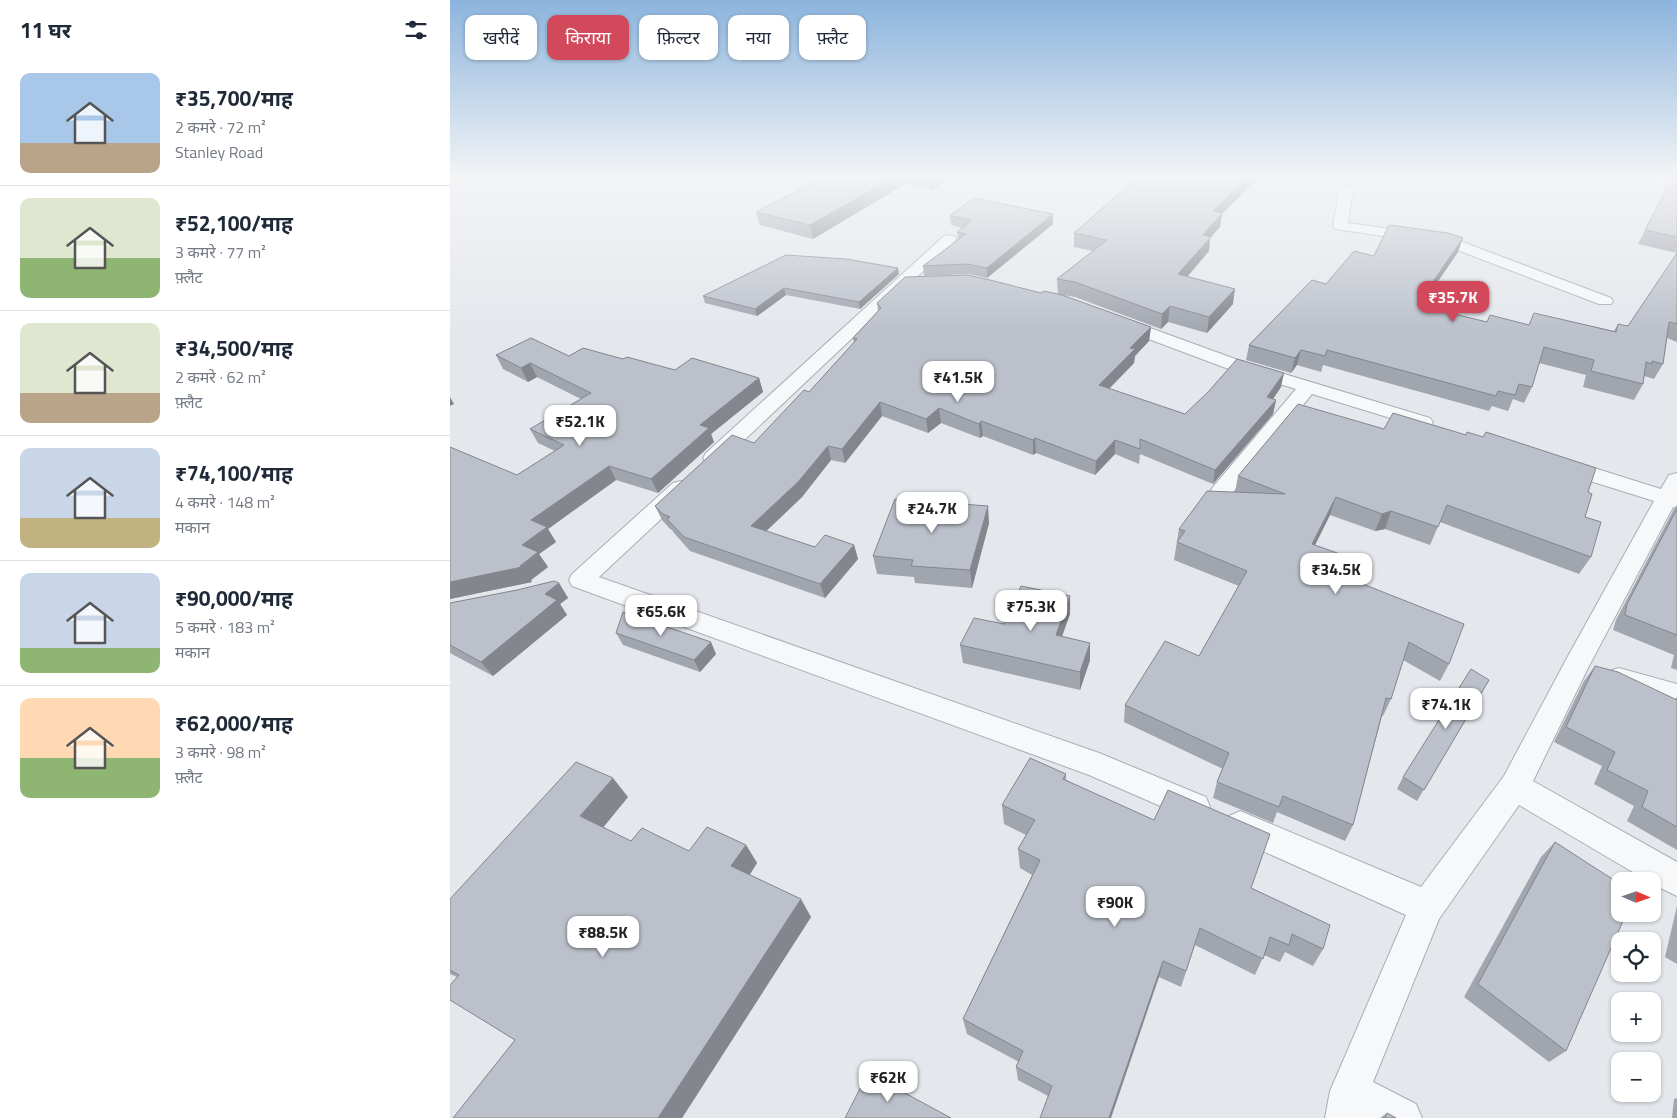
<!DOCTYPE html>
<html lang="hi">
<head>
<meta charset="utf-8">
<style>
  :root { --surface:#fff; --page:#f6f6f7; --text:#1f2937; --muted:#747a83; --line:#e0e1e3; --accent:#d1495b }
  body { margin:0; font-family:"Titillium Web","Noto Sans Devanagari",sans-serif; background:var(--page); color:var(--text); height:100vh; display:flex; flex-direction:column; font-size:19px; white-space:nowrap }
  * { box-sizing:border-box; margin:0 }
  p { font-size:16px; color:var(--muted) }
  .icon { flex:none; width:28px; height:28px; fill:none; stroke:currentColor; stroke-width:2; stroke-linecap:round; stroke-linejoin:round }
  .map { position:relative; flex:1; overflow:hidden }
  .sheet { display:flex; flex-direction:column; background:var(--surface); width:450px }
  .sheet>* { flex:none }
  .guide { position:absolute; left:15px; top:15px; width:475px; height:45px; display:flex; gap:10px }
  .needle { width:32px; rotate:92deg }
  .buttons { position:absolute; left:1161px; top:872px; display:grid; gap:10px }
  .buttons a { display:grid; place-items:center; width:50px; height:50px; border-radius:10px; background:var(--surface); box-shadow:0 1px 4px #0004; font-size:25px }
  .price { position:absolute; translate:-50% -42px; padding:0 11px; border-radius:10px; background:#fff; color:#222; font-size:16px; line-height:32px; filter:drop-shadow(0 1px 2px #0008) }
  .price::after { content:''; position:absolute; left:50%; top:30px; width:15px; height:11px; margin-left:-8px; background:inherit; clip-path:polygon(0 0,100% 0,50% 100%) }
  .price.active { background:var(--accent); color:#fff }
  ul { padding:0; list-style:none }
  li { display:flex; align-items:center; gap:15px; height:125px; padding:0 20px }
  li+li { border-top:1px solid var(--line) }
  li span { display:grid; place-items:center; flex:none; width:140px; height:100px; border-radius:10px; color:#555 }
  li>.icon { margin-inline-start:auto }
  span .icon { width:60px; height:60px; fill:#fffc; stroke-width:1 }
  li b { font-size:21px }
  h2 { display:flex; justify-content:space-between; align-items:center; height:60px; padding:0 20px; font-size:21px }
  .pill { padding:0 18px; border-radius:10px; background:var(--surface); box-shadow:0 1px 4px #0004; font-size:18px; line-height:45px }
  .pill.active { background:var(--accent); color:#fff }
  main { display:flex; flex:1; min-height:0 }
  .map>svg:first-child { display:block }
</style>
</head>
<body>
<main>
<section class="sheet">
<h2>11 घर<svg class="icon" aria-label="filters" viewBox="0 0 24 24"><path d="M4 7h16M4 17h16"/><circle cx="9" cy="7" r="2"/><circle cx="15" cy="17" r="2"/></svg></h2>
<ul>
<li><span style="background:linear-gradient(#a9c7e8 70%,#b9a48a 0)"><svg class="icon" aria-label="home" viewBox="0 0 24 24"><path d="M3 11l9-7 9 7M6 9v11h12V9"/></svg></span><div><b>₹35,700/माह</b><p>2 कमरे · 72 m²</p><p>Stanley Road</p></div></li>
<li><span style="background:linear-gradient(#dfe7d0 60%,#8fb573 0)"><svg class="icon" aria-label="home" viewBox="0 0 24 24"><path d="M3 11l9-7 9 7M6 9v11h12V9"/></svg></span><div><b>₹52,100/माह</b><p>3 कमरे · 77 m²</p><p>फ़्लैट</p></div></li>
<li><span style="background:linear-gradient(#dfe7d0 70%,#b9a48a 0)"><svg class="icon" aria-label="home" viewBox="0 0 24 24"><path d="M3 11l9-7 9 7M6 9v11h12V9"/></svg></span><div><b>₹34,500/माह</b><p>2 कमरे · 62 m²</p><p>फ़्लैट</p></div></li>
<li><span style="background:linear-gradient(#c9d6e8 70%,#c2b280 0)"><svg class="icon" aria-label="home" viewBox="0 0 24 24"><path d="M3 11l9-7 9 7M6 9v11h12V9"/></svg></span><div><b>₹74,100/माह</b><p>4 कमरे · 148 m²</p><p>मकान</p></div></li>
<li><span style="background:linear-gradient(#c9d6e8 75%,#8fb573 0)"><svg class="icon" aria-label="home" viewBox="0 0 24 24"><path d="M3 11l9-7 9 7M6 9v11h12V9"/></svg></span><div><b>₹90,000/माह</b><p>5 कमरे · 183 m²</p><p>मकान</p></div></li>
<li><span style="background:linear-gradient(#ffd9b3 60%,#8fb573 0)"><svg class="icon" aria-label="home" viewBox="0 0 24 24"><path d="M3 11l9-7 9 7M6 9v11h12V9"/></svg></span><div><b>₹62,000/माह</b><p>3 कमरे · 98 m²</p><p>फ़्लैट</p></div></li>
</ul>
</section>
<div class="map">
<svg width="1227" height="1118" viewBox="0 0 1227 1118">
  <rect width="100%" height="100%" fill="#e4e7ec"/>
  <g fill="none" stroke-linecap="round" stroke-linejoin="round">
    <defs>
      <g id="minor">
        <polygon points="908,177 921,177 924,181 902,194 898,223 1002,238 1161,298 1163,301 1161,304 1149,304 994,245 885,229 883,226 889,192 910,180"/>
        <polygon points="499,235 504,236 506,239 504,242 270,463 263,464 256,463 253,458 256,453 494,236"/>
        <polygon points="670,317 788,360 980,418 983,422 980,426 973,428 862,394 779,497 771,499 763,497 760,492 763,487 846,389 776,368 664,326 662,322 664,318"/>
        <polygon points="1112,458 1211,489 1219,475 1227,473 1227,508 1223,507 1138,668 1083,781 1227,862 1227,896 1202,884 1202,881 1198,881 1069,805 989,919 923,1082 966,1104 972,1118 875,1118 880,1091 956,915 779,836 774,826 779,816 790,811 971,887 1054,776 1117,658 1204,501 1105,470 1101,465 1105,460"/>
        <polygon points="231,481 239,483 242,488 239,493 149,577 649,753 756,797 760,807 756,817 745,821 639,775 122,586 119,580 122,574 223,483"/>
        <polygon points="1169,668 1227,684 1227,706 1159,687 1155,679 1159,671"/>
      </g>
      <polygon id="primary" points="1178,177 1210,177 1227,180 1227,188 1185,181 1180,180"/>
    </defs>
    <use href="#minor" stroke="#a9aeb7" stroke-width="2"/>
    <use href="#primary" stroke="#a3abb8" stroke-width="2"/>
    <use href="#minor" fill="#f7f8fa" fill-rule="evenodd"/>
    <use href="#primary" fill="#fff" fill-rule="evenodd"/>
  </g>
  <g fill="#a1a5ae">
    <polygon points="374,177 502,177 481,190 455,184 363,239 310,225 306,212"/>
    <polygon points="688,177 809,177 772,214 770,227 760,238 759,251 737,276 783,304 757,333 718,322 711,329 625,297 613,295 701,327 699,341 685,356 684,363 659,389 735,414 831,387 823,399 826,400 823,414 763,484 690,454 689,464 665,454 645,475 586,453 583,455 533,436 530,438 491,423 478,433 432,416 395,463 381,460 352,497 316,531 365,547 404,545 408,559 375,598 240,551 224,533 222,530 220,529 212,520 205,506 304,443 359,392 404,343 403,338 428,311 427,303 591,293 608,294 607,279 643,251 624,247 624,233"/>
    <polygon points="1227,177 1227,253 1188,244 1195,230"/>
    <polygon points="500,216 603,224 537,278 518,274 474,276 473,266 508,240 507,232 513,228 501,225"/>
    <polygon points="1008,252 971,306 1037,322 1079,325 1084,313 1164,331 1168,324 1178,326 1227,253 1227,342 1217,338 1213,364 1204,379 1194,376 1193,384 1184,400 1133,387 1136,375 1089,363 1082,387 1074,403 1063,399 1058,411 1042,406 1039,411 873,365 871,372 847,365 841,373 796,360 799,345 876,284 924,256"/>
    <polygon points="449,274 410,309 336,295 307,316 255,303 253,296"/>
    <polygon points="46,355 119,356 173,359 225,370 309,378 313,392 261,434 264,442 208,493 166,480 98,529 106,542 89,554 98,567 81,580 82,582 0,599 67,475 105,451 88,443 80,429 131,399 87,377 78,382 53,369"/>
    <polygon points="788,476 1138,492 1135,517 1141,557 1129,574 990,522 980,545 935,529 925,531 880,515 865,545 897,578 999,664 990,681 953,660 941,699 933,716 932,716 903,825 895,841 827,812 823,823 763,798 767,782 773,769 674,722 675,705 749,656 789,586 724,560 729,529 785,492"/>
    <polygon points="1227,505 1227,670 1221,668 1224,655 1163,630 1166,620 1224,509"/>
    <polygon points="539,523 522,588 465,583 464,577 427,574 423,556"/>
    <polygon points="109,583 118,598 110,604 117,615 43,676 0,653 0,603"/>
    <polygon points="620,596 620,614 612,636 640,660 630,690 513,663 510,645 554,624"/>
    <polygon points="166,633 266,654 250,672 173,645"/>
    <polygon points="1145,666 1225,699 1227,697 1227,850 1177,821 1184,806 1144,784 1152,766 1104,742 1134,681"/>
    <polygon points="1039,680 967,801 947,789 953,777"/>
    <polygon points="616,774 616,780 801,888 873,949 863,966 835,952 830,962 814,955 805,975 745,945 731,987 709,977 598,1096 568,1080 566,1067 569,1062 517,1034 513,1019 582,875 570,868 568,849 576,835 554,824 552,805"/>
    <polygon points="178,797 153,827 181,841 239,851 296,845 307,863 300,875 361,917 232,1118 3,1118 65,1040 7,977 0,974 0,899"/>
    <polygon points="1105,842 1116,1051 1099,1062 1014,997 1091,857"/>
    <polygon points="1227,906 1227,964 1215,957"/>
    <polygon points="1227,1098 1227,1118 1222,1118 1224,1099"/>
    <polygon points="937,1113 946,1118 930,1118"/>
  </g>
  <g fill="#83868d">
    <polygon points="444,177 454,177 455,184 363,239 360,225"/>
    <polygon points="480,177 502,177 481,190"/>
    <polygon points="798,177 809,177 772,214 770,227 760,238 759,251 727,289 728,274 753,235 763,211"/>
    <polygon points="603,214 603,224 537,278 537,268"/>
    <polygon points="1013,238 1008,252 962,319 967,305"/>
    <polygon points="448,268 449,274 410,309 409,302"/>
    <polygon points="334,288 336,295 307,316 305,309"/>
    <polygon points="785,289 783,304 757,333 759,317"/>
    <polygon points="720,306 718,322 711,329 712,314"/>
    <polygon points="701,327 699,341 685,356 684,363 649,399 649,385 680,348"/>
    <polygon points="851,350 847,365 841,373 845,358"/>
    <polygon points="80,363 87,377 78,382 71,368"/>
    <polygon points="834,373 831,387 814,412 817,397"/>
    <polygon points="309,378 313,392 261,434 264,442 208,493 201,479 250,425"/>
    <polygon points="0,397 4,404 0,406"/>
    <polygon points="826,400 823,414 763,484 765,470"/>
    <polygon points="430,402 432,416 395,463 392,449"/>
    <polygon points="489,408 491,423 478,433 476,419"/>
    <polygon points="531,421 533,436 530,438 529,424"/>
    <polygon points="585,438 586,453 583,455 583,440"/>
    <polygon points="665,440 665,454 645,475 646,461"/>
    <polygon points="378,446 381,460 352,497 306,541 301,526"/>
    <polygon points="159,466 166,480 98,529 106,542 89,554 98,567 81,580 82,582 0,599 0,582 70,566 72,545 81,520"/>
    <polygon points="886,497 880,515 857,561 862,544"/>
    <polygon points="538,506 539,523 522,588 520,570"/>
    <polygon points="941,511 935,529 925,531 932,514"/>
    <polygon points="404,545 408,559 375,598 370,584"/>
    <polygon points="904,559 898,577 889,594 895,577"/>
    <polygon points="109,583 118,598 110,604 117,615 43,676 31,662 95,594"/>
    <polygon points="620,596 620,614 606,653 606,635"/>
    <polygon points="261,642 266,654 250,672 244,660"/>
    <polygon points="640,643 640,660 630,690 630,672"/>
    <polygon points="163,778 178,797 147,835 130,816"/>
    <polygon points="296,845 307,863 293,884 281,866"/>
    <polygon points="351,899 361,917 232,1118 208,1118"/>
    <polygon points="713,961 709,977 661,1118 659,1118"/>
  </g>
  <g fill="#bbc0ca" stroke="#83868d">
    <polygon points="374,177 444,177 360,225 306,212"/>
    <polygon points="688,177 798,177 763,211 772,213 753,235 761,237 728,274 785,289 759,317 720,306 712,314 625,282 607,279 657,240 624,233"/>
    <polygon points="1223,177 1227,177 1227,237 1195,230"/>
    <polygon points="524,198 603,214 537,268 517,264 473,266 516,234 507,232 522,220 500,216"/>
    <polygon points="939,225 998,233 1013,238 967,305 1037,322 1040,315 1079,325 1084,313 1166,332 1168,324 1178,326 1227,253 1227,324 1219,322 1213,364 1202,361 1202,364 1196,362 1193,384 1141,371 1144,360 1094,347 1082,387 1069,384 1065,395 1048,391 1046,396 877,350 875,356 851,350 845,358 799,345 862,280 876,284 904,251 924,256"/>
    <polygon points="336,255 396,259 448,268 409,302 334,288 305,309 253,296"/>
    <polygon points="517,275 540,280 591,293 594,291 612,295 701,327 680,348 685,349 649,385 735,414 759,391 787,359 834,373 817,397 826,400 765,470 690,439 690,449 665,440 646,461 585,438 583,440 531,421 529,424 489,408 476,419 430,402 392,449 378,446 348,482 301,526 365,547 375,535 404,545 370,584 234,537 217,519 220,517 213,514 205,506 282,435 304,443 354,390 359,392 407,339 403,338 431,308 427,303 455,277"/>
    <polygon points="81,338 119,356 133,348 173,359 177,357 225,370 242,358 309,378 250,425 259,428 201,479 159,466 81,520 97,527 72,545 88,552 70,566 72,567 0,582 0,447 67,475 114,445 80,429 141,393 80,363 71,368 46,355"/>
    <polygon points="848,404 934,429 943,413 1016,435 1017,432 1033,437 1036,432 1146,468 1138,492 1142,494 1135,517 1151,522 1141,557 997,505 988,527 941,511 932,514 886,497 862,544 904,559 895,577 1014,624 999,664 959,642 941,699 936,698 903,825 833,796 829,807 767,782 779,753 675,705 715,641 749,656 797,571 727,542 735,531 729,529 757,491 835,494 788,476"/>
    <polygon points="445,499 538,506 520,570 461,566 463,560 423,556"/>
    <polygon points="1227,509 1227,635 1175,615 1177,604"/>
    <polygon points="104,581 109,583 95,594 107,600 31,662 0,645 0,603 67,590"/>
    <polygon points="571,586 620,596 606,635 640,643 630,672 510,645 524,618 554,624"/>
    <polygon points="173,612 261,642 244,660 166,633"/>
    <polygon points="1145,666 1168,672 1227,700 1227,827 1192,807 1198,791 1157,770 1165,752 1116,727"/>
    <polygon points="1021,669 1039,680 974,790 953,777"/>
    <polygon points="580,758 616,774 613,779 704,820 718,790 820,834 801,888 880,925 873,949 842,934 839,945 820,937 813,959 750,928 736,971 713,961 659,1118 590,1118 602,1086 566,1067 573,1051 513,1019 590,860 568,849 585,820 552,805"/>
    <polygon points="126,762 163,778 130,816 181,841 192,828 239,851 257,827 296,845 281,866 351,899 208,1118 3,1118 65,1040 0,1000 0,985 9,975 0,970 0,899"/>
    <polygon points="1105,842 1170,884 1170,914 1176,914 1116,1051 1028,984"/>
    <polygon points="418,1073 501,1118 395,1118"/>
    <polygon points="937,1113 946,1118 935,1118"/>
  </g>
  <linearGradient id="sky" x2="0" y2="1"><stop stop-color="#8bb4dd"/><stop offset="0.53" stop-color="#f3f4f6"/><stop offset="1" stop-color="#f3f4f6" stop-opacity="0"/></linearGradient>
  <rect width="1227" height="333" fill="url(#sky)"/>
</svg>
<div class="buttons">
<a><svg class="needle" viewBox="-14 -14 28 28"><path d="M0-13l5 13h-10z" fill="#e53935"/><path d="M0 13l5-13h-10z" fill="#747a83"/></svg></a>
<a><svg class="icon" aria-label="locate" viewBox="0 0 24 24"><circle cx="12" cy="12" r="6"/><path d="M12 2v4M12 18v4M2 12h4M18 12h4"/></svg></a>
<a>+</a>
<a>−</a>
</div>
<b class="price active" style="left:1003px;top:323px">₹35.7K</b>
<b class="price" style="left:508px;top:403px">₹41.5K</b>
<b class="price" style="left:130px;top:447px">₹52.1K</b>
<b class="price" style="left:482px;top:534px">₹24.7K</b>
<b class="price" style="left:886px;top:595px">₹34.5K</b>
<b class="price" style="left:581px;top:632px">₹75.3K</b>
<b class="price" style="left:211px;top:637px">₹65.6K</b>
<b class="price" style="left:996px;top:730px">₹74.1K</b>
<b class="price" style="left:665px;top:928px">₹90K</b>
<b class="price" style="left:153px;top:958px">₹88.5K</b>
<b class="price" style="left:438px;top:1103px">₹62K</b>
<div class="guide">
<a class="pill">खरीदें</a>
<a class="pill active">किराया</a>
<a class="pill">फ़िल्टर</a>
<a class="pill">नया</a>
<a class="pill">फ़्लैट</a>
</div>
</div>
</main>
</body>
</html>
